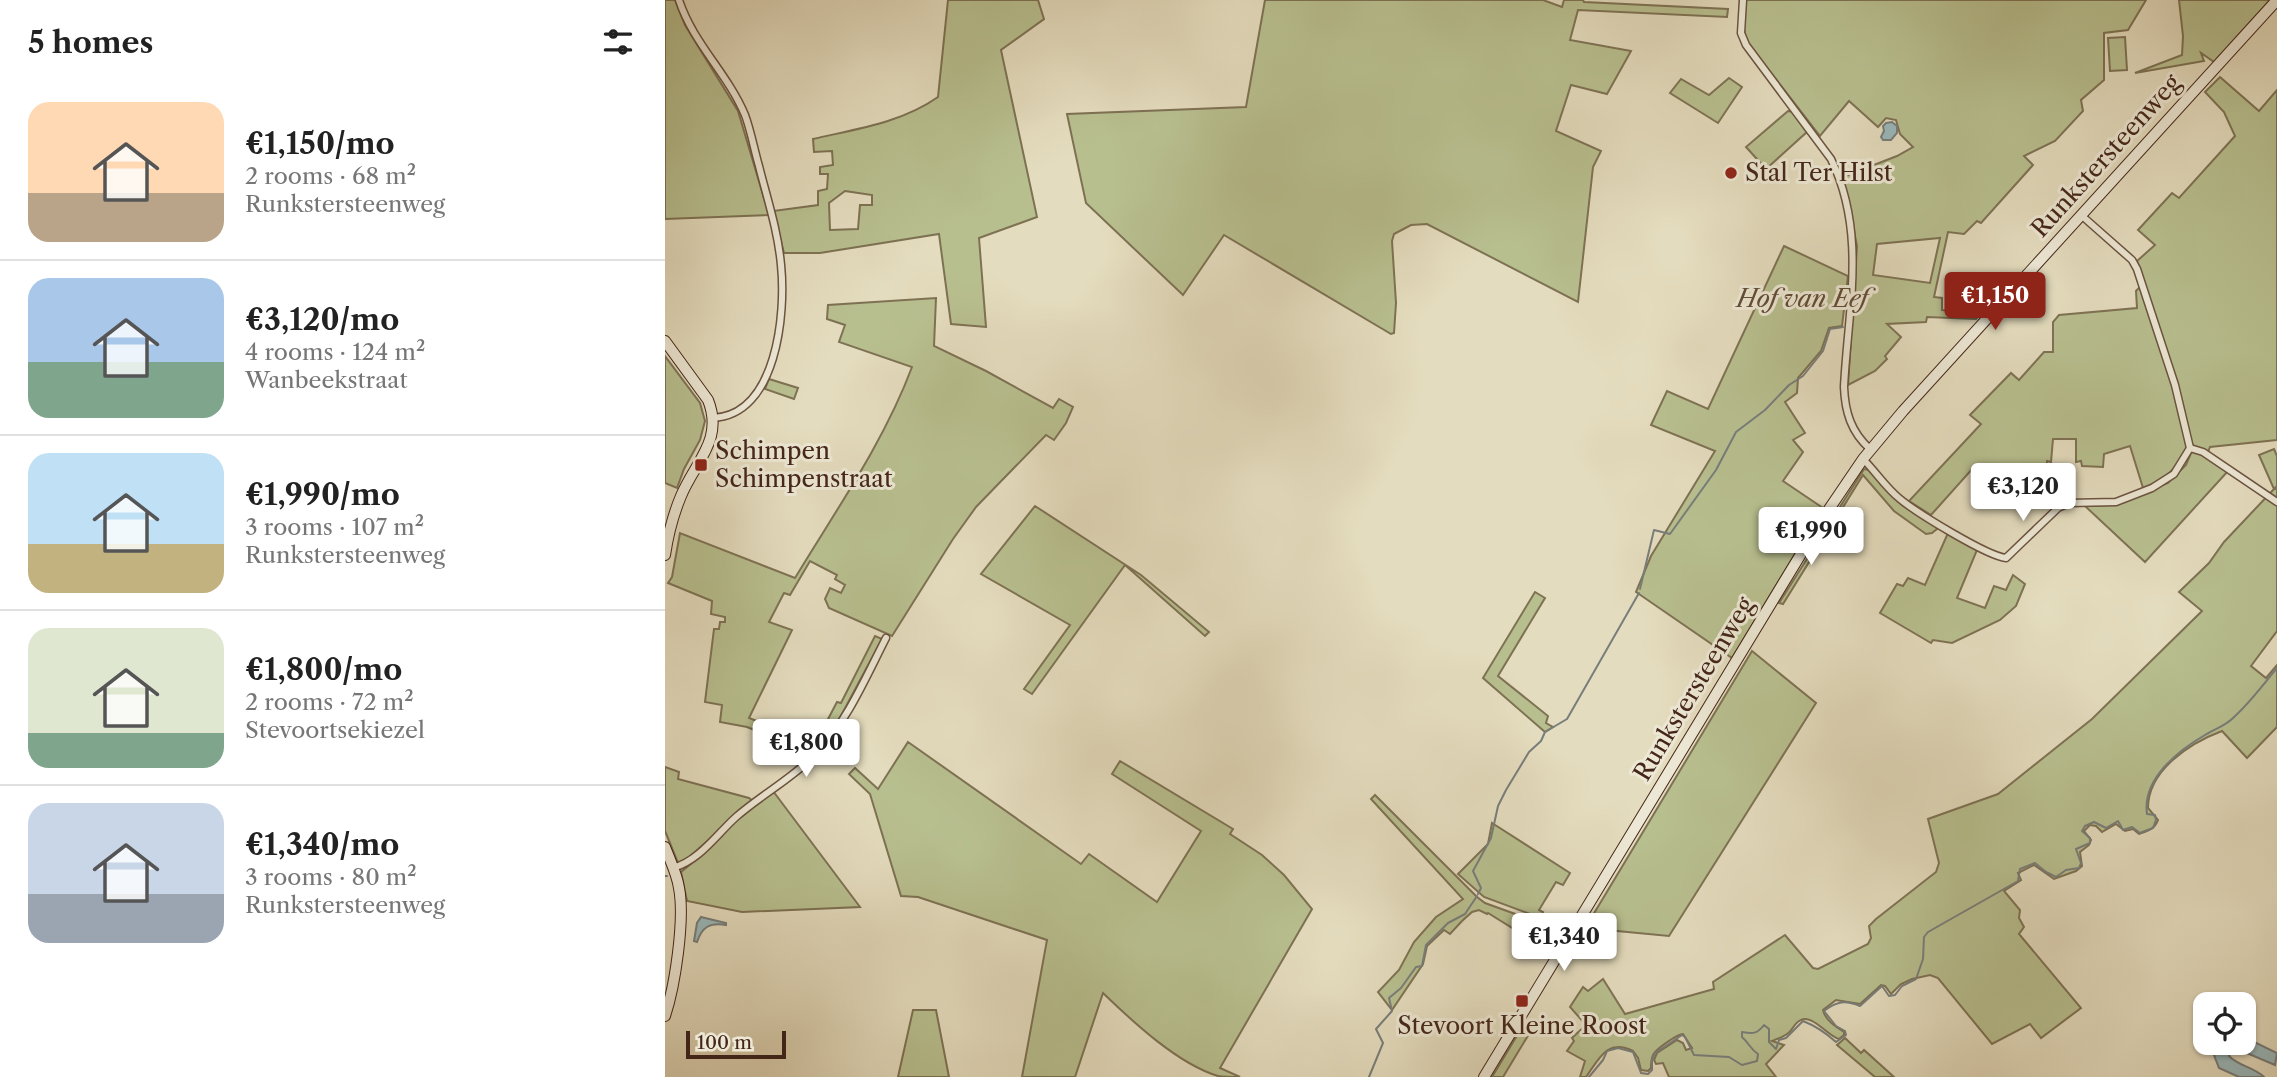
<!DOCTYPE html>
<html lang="en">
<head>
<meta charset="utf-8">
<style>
  :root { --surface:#fff; --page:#f2f2f2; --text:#222; --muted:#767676; --line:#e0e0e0; --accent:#8f2418 }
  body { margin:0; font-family:"Libre Caslon Text",serif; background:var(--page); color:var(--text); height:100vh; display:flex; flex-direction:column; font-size:26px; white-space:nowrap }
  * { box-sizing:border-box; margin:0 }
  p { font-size:23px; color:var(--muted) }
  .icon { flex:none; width:38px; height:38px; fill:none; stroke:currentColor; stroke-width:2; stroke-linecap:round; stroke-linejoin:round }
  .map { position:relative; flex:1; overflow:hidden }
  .side { display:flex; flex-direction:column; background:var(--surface); width:665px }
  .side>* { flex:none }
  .fabs { position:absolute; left:1528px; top:992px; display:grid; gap:14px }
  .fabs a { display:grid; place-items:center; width:63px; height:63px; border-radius:14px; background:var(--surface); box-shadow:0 2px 5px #0004; font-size:35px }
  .scale { position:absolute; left:21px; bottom:18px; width:100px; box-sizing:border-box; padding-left:7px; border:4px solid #442619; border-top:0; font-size:19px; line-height:24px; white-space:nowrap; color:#442619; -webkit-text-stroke:5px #ede8d5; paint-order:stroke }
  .price { position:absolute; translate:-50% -60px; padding:0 16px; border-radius:7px; background:#fff; color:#222; font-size:23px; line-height:46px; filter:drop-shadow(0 2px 4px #0008) }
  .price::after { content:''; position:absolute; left:50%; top:42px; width:21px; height:16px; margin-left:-10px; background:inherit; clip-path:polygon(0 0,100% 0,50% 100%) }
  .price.current { background:var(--accent); color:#fff }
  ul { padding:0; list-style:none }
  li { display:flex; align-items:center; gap:21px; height:175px; padding:0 28px }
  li+li { border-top:2px solid var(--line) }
  li span { display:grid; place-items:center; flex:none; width:196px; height:140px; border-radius:21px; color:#555 }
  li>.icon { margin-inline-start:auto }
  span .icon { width:84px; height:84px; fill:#fffc; stroke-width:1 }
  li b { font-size:30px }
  h2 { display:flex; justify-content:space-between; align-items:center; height:84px; padding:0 28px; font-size:30px }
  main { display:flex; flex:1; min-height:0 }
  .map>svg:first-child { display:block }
</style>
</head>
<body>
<main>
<section class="side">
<h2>5 homes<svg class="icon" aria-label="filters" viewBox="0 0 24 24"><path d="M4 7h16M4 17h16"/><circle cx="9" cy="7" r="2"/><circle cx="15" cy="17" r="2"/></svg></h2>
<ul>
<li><span style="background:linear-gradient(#ffd9b3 65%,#b9a48a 0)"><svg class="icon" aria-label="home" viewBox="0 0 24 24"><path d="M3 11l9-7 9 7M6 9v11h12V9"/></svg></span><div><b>€1,150/mo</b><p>2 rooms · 68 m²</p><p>Runkstersteenweg</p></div></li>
<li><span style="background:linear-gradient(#a9c7e8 60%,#7fa58c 0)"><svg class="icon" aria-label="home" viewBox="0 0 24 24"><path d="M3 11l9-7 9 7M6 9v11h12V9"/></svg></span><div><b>€3,120/mo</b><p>4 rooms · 124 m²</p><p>Wanbeekstraat</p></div></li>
<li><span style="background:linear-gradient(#bfe0f5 65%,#c2b280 0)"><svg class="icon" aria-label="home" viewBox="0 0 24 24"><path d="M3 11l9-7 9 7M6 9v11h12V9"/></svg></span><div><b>€1,990/mo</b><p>3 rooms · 107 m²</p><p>Runkstersteenweg</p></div></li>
<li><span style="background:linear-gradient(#dfe7d0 75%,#7fa58c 0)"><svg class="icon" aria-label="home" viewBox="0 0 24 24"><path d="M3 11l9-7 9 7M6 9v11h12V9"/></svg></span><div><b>€1,800/mo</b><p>2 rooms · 72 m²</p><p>Stevoortsekiezel</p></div></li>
<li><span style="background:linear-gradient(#c9d6e8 65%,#9aa5b1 0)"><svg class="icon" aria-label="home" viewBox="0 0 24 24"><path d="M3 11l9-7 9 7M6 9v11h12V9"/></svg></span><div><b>€1,340/mo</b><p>3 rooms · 80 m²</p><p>Runkstersteenweg</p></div></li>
</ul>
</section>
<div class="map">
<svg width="1612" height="1077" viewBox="0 0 1612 1077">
  <rect width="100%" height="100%" fill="#e4dcbe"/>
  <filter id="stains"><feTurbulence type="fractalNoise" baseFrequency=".00286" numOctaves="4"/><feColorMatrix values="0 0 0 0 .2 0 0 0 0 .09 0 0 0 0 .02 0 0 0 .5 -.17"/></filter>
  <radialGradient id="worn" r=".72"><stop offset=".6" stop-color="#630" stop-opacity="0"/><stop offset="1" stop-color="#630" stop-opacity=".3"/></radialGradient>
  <g fill="#b8bf8f" stroke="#7e7254" stroke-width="2" fill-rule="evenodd">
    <polygon points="0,0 10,0 20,25 73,111 104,215 0,219"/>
    <path d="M283 0H373L379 19 336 50 372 217 314 238 321 327 286 324 274 234 155 253H119L108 211 153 205V191L162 189 163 174H155V167L168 165 167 151 149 152 148 139C191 129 236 123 273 97ZM180 191 207 195V205H195L193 229 165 230 164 203Z"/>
    <polygon points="600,0 878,0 897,7 899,0 918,0 919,2 1063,9 1062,17 913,10 905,40 966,51 942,94 906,85 891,131 936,151 928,167 913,302 762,224 746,225 729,234 727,241 731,303 729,333 726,334 559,235 518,295 421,203 402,114 581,107"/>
    <path d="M1081 0H1481L1463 30 1439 33V80L1416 100 1418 111 1390 141 1359 156 1368 165 1316 223 1312 221 1299 234 1283 232 1269 297 1277 298V310L1318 312 1311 319 1262 317 1261 322 1222 324 1236 337 1220 356 1222 359 1210 371 1183 385 1192 246 1178 177 1232 156 1248 147 1235 134 1231 120 1221 118 1213 127 1184 101 1155 136 1082 42 1078 25ZM1275 238 1265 283 1208 275 1212 244Z"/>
    <polygon points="1514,0 1605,0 1549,62 1536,53 1539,61 1470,73 1517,55 1518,36"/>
    <polygon points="1460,37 1462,70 1445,71 1443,38"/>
    <path d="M1555 77 1594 111 1612 90V440L1545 447 1543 452 1563 471 1480 562 1420 506 1449 505 1503 483 1521 465 1529 446H1525C1510 469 1503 478 1478 488L1465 446 1439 454 1438 467 1417 466 1416 461 1411 462V439H1388L1386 462 1382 461V467H1371L1369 503 1308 468 1266 515 1244 501 1316 424 1305 415 1346 373 1354 380 1379 352H1388V322L1394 315 1472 308 1471 291 1479 283 1472 261 1490 245 1473 230 1507 193 1514 198 1570 136 1559 112 1540 92Z"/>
    <polygon points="1064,78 1077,87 1053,123 1005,93 1016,79 1044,95"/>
    <polygon points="1123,111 1129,112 1143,131 1101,169 1081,147"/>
    <polygon points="1119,246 1183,276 1177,326 1164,328 1156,351 1133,378 1132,393 1120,402 1140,433 1128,440 1138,452 1118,481 1158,508 1067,658 971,592 986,556 1050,451 986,425 1002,391 1043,409"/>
    <path d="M271 298 269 346 321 371 388 408 394 399 408 407 401 423 389 440 381 435 311 507 288 539 227 636 164 608 160 599 165 588 176 593 180 585 170 579 172 575 145 561 125 595 119 593 104 622 127 630 84 718 150 744 172 702 176 703 210 636 217 639 170 727 149 754 82 727 55 722 57 705 40 702 49 629H54L55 622H60V617L46 614 47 601 3 583 7 577 15 533 130 578C171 510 219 442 247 367L174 342 180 325 162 319 163 305Z"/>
    <polygon points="0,356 35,403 40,421 35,440 19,469 12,488 0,483"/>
    <polygon points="104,379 133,388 129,399 100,389"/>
    <path d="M1609 449 1612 456V486L1610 488 1612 490V631L1586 666 1601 678 1612 665V727L1582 758 1557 731C1525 743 1483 770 1483 808L1493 820C1490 829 1483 831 1474 834L1468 829 1460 831 1451 824 1437 832 1431 826 1425 825 1419 831 1426 840 1424 845 1415 852 1417 866 1411 871 1389 879 1369 865 1353 873 1356 880 1339 891 1355 910 1354 918 1359 927 1354 934 1416 1008 1376 1038 1365 1024 1327 1044 1273 978 1265 975 1247 979 1236 984 1226 994 1220 986 1216 985 1195 1004 1171 1000 1158 1010C1160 1020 1171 1027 1179 1032V1035L1174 1039C1163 1037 1147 1012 1134 1021 1129 1024 1127 1031 1122 1034 1118 1037 1112 1039 1107 1041L1119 1045 1101 1064 1111 1077H1004L998 1063 991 1064 989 1060 992 1053 1012 1040 1018 1043 1021 1050 1027 1048 1018 1034C1011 1035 991 1049 988 1055 986 1060 986 1063 986 1068L983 1071 976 1070 973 1058 968 1051C942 1038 934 1059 921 1077H915L920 1061 902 1051 909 1041 907 1038 921 1025 905 1007 918 987 923 991 938 979 960 1014 1049 989 1048 982 1120 935 1148 968 1153 969 1203 944 1206 938 1204 926 1211 919 1271 872 1274 863 1263 819 1333 794 1427 719 1537 611 1514 592 1544 563 1559 542 1609 489 1594 455Z"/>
    <polygon points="1199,469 1205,470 1237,505 1270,524 1272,529 1267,533 1261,534 1229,511 1198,475 1118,604 1114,603"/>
    <polygon points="370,506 476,575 544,632 540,636 460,565 367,694 359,689 405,625 316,574"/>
    <polygon points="1283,533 1312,550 1292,598 1320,608 1329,586 1341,590 1348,575 1360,584 1351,606 1335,620 1287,643 1268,640 1266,643 1215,613 1232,584 1238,586 1243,578 1260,585"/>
    <polygon points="870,592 880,598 833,676 883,716 881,723 888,727 880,732 818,678"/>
    <polygon points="1087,651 1151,703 1004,936 931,929 924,923 925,920"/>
    <path d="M243 742 416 864 424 854 492 902 536 831 447 774 455 761 568 829 565 834 597 855 619 875 647 909 555 1068 575 1077C569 1077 560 1077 553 1076 513 1064 468 1022 438 993L410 1077H357L382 940 253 897 236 896 205 794 184 774 190 768 213 789Z"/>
    <polygon points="0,767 14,772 13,779 84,798 88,801 23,858 13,863 0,831"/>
    <polygon points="108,791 195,907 77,912 22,901 16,872 38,854 69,822"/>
    <polygon points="710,795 812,897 820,903 886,927 897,933 896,941 889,954 823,913 822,914 814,910 807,912 797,921 785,934 779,930 762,946 758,964 727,1010 713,992 734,970 749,942 771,917 798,899 706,799"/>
    <polygon points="827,823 905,873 898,885 891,882 874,910 878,912 876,918 819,897 793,874 823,844"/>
    <polygon points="248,1010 271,1010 284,1077 233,1077"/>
    <polygon points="859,1024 867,1029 838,1077 827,1077"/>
    <polygon points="1180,1038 1196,1053 1199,1050 1229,1077 1210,1077 1172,1045"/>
  </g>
  <g fill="#9ab9bc" stroke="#787e7b" stroke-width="2">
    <polygon points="1227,122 1232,126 1232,133 1226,140 1218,140 1216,137 1219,131 1218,126 1221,123"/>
    <path d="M36 917 61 923V925C45 922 37 927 32 942L29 941 32 923Z"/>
    <path d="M1579 1037 1612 1053 1610 1065 1570 1048 1564 1056C1573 1066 1589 1067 1599 1077H1574L1554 1068 1549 1055 1557 1043H1578Z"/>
  </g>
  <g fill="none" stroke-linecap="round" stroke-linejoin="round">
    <g stroke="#787e7b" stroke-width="2">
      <polyline points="975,589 989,530 1005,534 1051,470 1071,432 1100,410 1124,385 1138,376 1158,351 1165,329 1178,327"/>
      <polyline points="0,876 2,876"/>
      <polyline points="813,894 816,888 808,871 826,838 833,806 841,790 864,752 876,741 880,732 902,719 974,593"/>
      <polyline points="704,1077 718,1043 711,1029 727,1011 724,998 736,988 751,967 757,966 761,945 783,923 800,914 812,896"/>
      <path d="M924 1077 938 1060 942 1051 953 1048 968 1052 976 1073 983 1074 987 1070V1060L990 1053 1017 1035 1020 1037 1029 1055 1064 1057 1077 1065 1092 1061 1093 1054C1085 1049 1084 1043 1077 1037V1032C1088 1034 1092 1034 1099 1025L1104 1029V1042L1111 1049 1114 1040 1121 1038 1138 1021C1151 1026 1161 1033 1171 1042L1181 1035 1180 1031 1171 1026 1159 1011C1172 1001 1180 1000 1195 1006L1217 986 1224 996 1230 995 1237 986 1251 979 1258 959 1259 937 1263 932 1353 881 1355 869 1370 863 1381 872 1391 877 1401 870 1414 868 1416 863 1411 849 1425 843V838L1417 831 1420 826 1429 822 1441 828 1453 821 1458 830 1467 827 1475 833 1488 828 1491 820 1490 815 1482 814C1477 780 1512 751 1540 735 1550 729 1560 726 1568 718 1584 704 1598 685 1612 668"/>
    </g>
    <defs>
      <g id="street">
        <path d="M14 0C28 43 63 74 80 115 86 131 89 149 94 166 102 198 113 231 116 265 121 313 112 415 48 418"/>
        <path d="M1078 0 1076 33 1081 45 1166 159C1202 233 1183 309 1179 387 1180 412 1186 432 1205 449"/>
        <polyline points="1416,215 1467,260 1472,269 1510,385 1525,448"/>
        <polyline points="1525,448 1538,452 1612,502"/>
        <path d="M1198 459C1211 472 1221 488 1235 499 1252 513 1322 556 1341 558L1393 508 1404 503 1451 502 1487 488 1509 474 1525 448"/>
        <path d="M8 868C35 860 51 835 71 817 96 795 128 778 151 754 182 722 201 677 221 638"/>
      </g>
      <g id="secondary">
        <path d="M0 341 43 400C59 440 30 462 16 496 8 515 3 535 0 555"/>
        <path d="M0 847C5 860 12 874 14 888 20 920 10 986 0 1016"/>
        <polyline points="819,1077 1156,521 1198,459 1238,411 1612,0"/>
      </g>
    </defs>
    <use href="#street" stroke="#6c5442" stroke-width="9"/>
    <use href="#secondary" stroke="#442619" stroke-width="12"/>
    <use href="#street" stroke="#ede8d5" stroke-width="6"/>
    <use href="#secondary" stroke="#ede8d5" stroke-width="10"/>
  </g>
  <g fill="#8f2418" stroke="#ede8d5" stroke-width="2.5">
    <circle cx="1066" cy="173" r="7"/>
    <rect x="29" y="458" width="14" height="14" rx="3.5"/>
    <rect x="850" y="994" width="14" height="14" rx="3.5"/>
  </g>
  <g text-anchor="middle" stroke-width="6" stroke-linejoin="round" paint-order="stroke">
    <g font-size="24" fill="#442619" stroke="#ede8d5">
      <text transform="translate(1441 156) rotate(-48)" y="8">Runkstersteenweg</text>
      <text transform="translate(1029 689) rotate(-59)" y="8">Runkstersteenweg</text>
    </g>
    <g font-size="24" fill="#442619" stroke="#ede8d5" text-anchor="start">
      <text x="1080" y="181">Stal Ter Hilst</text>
      <text x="50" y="459">Schimpen<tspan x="50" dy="28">Schimpenstraat</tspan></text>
      <text x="857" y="1034" text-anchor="middle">Stevoort Kleine Roost</text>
    </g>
    <g font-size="24" font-style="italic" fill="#614c36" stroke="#ede8d5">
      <text x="1137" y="307">Hof van Eef</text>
    </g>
  </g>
  <rect width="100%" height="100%" filter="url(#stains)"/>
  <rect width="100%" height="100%" fill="url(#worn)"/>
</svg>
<div class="fabs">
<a><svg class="icon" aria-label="locate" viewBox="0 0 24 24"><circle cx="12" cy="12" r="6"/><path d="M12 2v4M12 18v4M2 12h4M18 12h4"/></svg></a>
</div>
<div class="scale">100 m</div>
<b class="price current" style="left:1330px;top:332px">€1,150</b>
<b class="price" style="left:1358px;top:523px">€3,120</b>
<b class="price" style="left:1146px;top:567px">€1,990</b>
<b class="price" style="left:141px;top:779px">€1,800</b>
<b class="price" style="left:899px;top:973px">€1,340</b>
</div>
</main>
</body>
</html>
